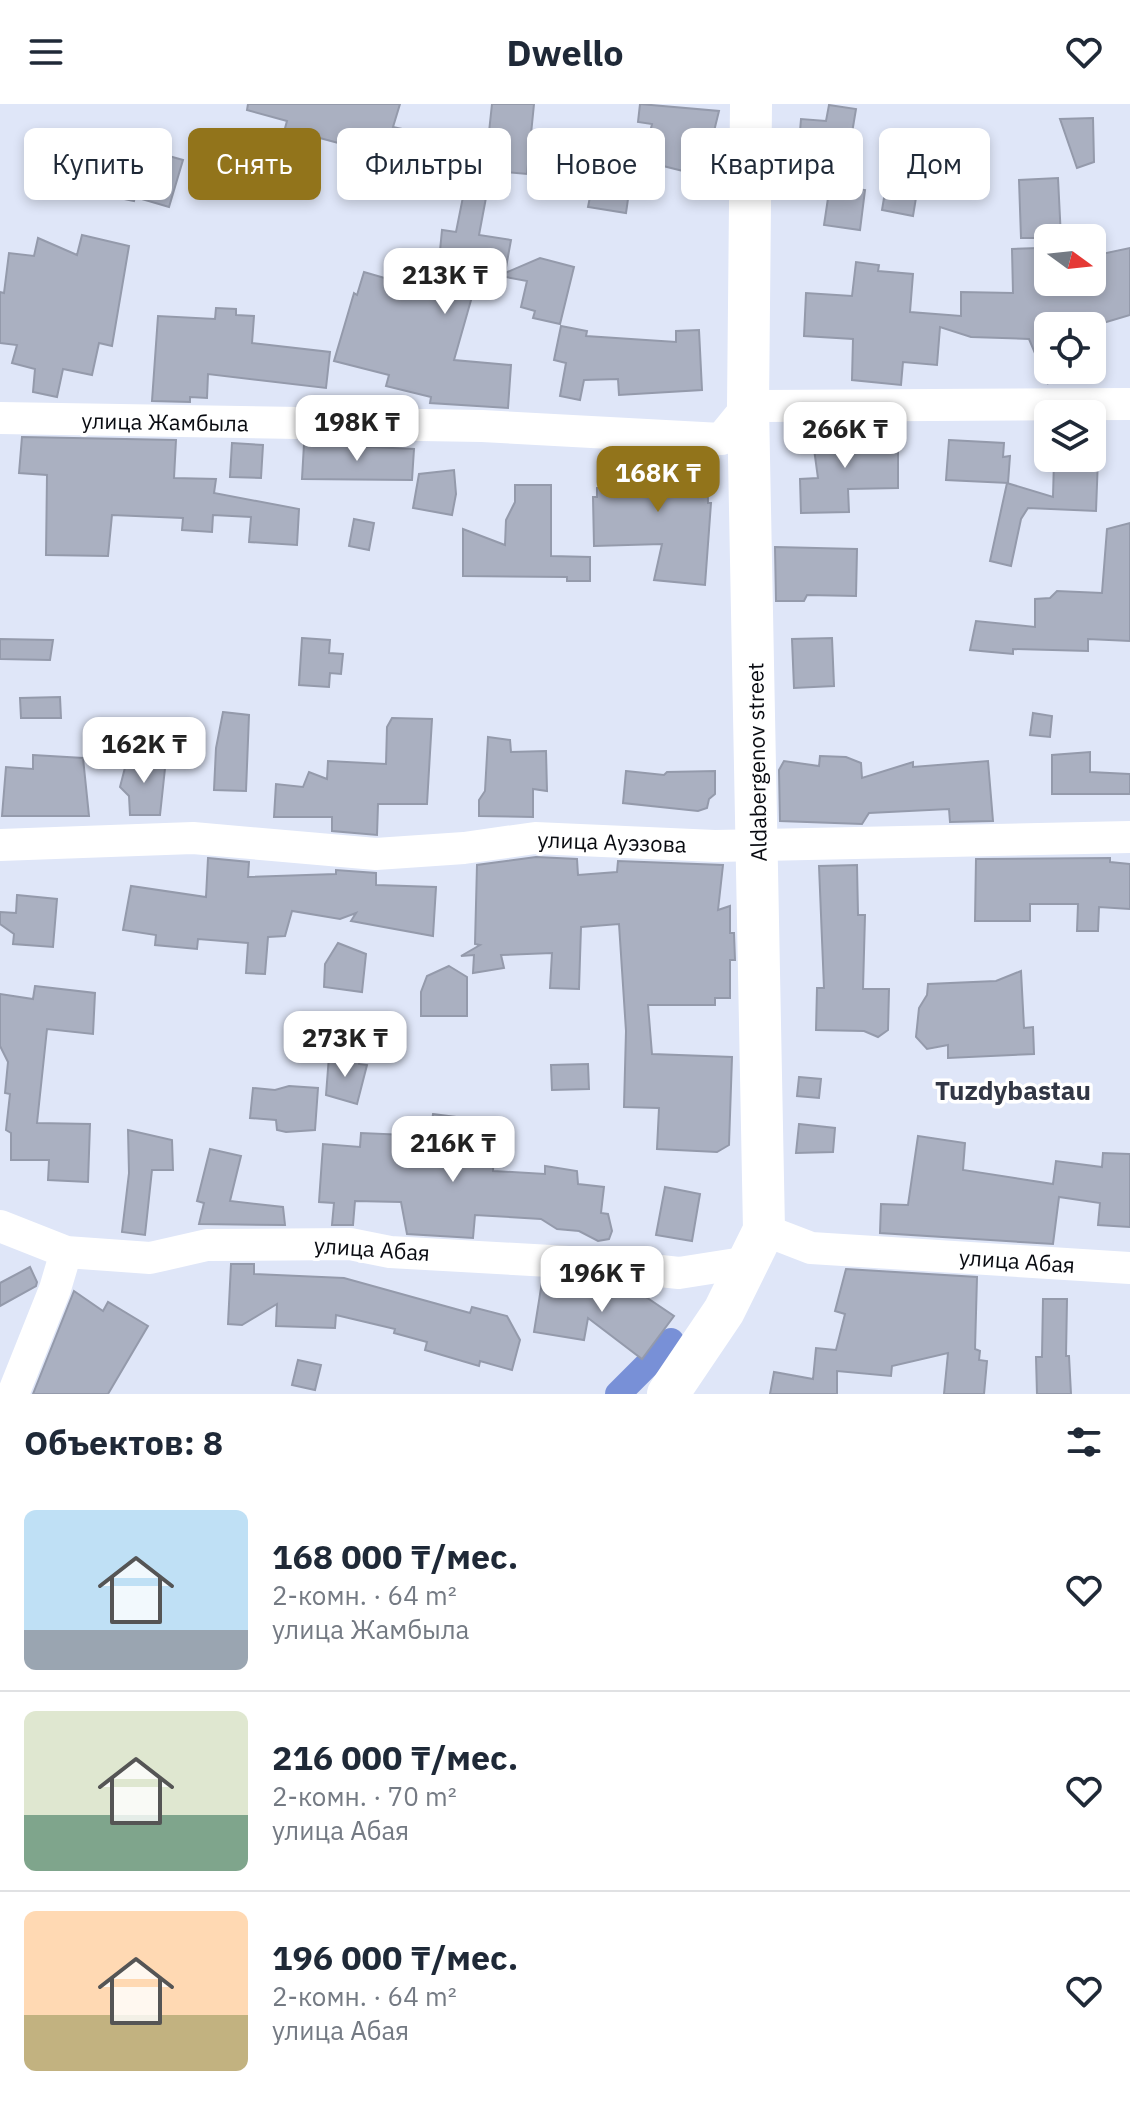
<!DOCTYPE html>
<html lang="ru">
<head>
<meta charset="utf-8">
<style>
  :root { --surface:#fff; --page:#f2f2f3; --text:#1f2937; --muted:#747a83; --line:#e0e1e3; --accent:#92741b }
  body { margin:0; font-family:"IBM Plex Sans",sans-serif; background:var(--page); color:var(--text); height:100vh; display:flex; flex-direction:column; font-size:30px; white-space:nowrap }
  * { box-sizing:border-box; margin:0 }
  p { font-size:26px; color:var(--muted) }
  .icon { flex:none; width:44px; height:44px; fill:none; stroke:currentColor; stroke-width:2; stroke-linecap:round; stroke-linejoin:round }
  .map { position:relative; height:1290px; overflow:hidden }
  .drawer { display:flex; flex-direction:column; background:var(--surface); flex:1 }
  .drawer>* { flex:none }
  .banner { position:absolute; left:24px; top:24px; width:1082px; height:72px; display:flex; gap:16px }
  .needle { width:52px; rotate:105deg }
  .fabs { position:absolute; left:1034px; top:120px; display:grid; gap:16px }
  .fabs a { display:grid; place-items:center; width:72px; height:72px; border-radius:12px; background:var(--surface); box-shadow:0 4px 12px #0003; font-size:40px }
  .price { position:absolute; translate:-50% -68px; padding:0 18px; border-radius:16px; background:#fff; color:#222; font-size:26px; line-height:52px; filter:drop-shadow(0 2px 4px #0008) }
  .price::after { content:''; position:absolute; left:50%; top:48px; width:24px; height:18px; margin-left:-12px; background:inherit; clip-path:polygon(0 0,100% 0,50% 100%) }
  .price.selected { background:var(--accent); color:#fff }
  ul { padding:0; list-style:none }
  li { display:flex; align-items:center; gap:24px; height:200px; padding:0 24px }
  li+li { border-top:2px solid var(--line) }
  li span { display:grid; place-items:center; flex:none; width:224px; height:160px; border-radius:12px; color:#555 }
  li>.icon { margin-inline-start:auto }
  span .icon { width:96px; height:96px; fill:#fffc; stroke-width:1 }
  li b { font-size:34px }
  h2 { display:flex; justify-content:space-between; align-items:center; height:96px; padding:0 24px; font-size:34px }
  .tag { padding:0 28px; border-radius:12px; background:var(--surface); box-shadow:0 4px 12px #0003; font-size:28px; line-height:72px }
  .tag.selected { background:var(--accent); color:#fff }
  header { display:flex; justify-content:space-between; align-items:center; height:104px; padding:0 24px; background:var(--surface); font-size:36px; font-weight:700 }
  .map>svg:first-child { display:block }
</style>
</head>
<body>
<header><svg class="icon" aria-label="menu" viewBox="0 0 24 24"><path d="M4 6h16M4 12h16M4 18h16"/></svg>Dwello<svg class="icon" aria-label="heart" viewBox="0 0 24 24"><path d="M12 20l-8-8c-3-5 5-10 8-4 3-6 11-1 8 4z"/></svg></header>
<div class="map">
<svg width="1130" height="1290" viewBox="0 0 1130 1290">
  <rect width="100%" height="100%" fill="#dfe6f8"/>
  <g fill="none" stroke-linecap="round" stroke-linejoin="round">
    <polyline stroke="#7890d7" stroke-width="26" points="618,1290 671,1237"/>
  </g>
  <g fill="#aab0c1" stroke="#949aab" stroke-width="2">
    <polygon points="248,0 400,0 393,23 444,34 439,66 316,33 307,64 280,56 277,53 287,17 247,6"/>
    <polygon points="492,0 534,0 527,70 485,66"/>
    <polygon points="640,0 719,7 703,72 643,57 652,20 638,18"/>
    <polygon points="829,1 856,5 851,35 840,33 837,68 797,65 801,15 826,17"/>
    <polygon points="1093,14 1094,58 1077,64 1060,15"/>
    <polygon points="96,46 143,57 144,50 155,48 183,56 169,103 135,93 134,97 86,87"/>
    <polygon points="891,52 922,57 913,112 882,106"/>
    <polygon points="594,68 631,74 626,109 588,103 590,93 542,81 593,73"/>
    <polygon points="1058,74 1061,134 1021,134 1019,76"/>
    <polygon points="466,78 488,83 479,131 511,136 505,169 540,154 574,163 560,220 533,214 535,207 521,203 527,177 479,168 454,256 511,261 508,304 430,299 431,293 386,282 389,271 334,257 354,189 357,191 364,168 436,189 442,126 456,128"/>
    <polygon points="830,81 865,86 860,126 824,121"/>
    <polygon points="82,131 129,142 112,242 99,239 92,271 63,265 57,293 33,288 35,265 12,259 17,241 0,239 0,188 4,189 9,149 34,152 38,134 77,151"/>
    <polygon points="1038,144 1039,178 1092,178 1092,152 1130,144 1130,211 1093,222 1048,222 1048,280 1029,235 971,233 940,223 937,261 903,258 901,281 852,276 853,235 804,232 806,189 852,192 856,158 879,161 878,167 913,170 910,208 961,212 961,188 1013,189 1012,145"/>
    <polygon points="216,204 236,205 236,211 254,212 252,239 330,248 326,284 208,270 207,294 190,293 190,298 152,297 158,212 215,215"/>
    <polygon points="561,222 587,227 586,232 676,238 676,227 699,226 702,286 619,291 618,275 584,276 580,296 560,292 566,259 554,256"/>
    <polygon points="846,320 849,342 898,341 898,384 848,385 849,408 801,409 800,375 818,374 811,323"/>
    <polygon points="22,333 176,336 174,374 216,375 214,389 299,405 297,441 249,438 251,413 213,411 212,428 182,426 183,414 112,411 108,452 46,451 47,371 19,369"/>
    <polygon points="949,336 1004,339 1003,353 1010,352 1008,379 946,376"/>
    <polygon points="232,339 263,341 261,374 230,373"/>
    <polygon points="304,340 414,345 412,376 302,375"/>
    <polygon points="614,349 646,350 646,359 707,357 708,399 711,399 705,481 654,476 662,440 594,442 593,393 597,393 597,384 613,384"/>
    <polygon points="1061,354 1098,354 1096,407 1028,404 1021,415 1011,462 990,457 1007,379 1053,393 1054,356"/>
    <polygon points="454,366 456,390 452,411 413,404 419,370"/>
    <polygon points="515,381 551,381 551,452 590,453 590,477 567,477 567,473 463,472 463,425 505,441 506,416 515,398"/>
    <polygon points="354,415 374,419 369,446 349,442"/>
    <polygon points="1130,419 1130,537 1088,535 1088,547 1013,545 1013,550 970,546 976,517 1035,523 1035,495 1050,494 1057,487 1102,489 1107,425"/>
    <polygon points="775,443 857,445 856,492 807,491 804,497 776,497"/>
    <polygon points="302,534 330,536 329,549 343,550 341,570 330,569 329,583 299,581"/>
    <polygon points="832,534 834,582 794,584 792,535"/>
    <polygon points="0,535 53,536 50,556 0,555"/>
    <polygon points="60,593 61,614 21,614 20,594"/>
    <polygon points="223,608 249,611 246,687 214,686 216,644"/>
    <polygon points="1033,609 1052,612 1050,633 1030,631"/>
    <polygon points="392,614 432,615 427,700 378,700 377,731 332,727 332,713 274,713 276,680 303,683 309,668 327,675 328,657 386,660 387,623"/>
    <polygon points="488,633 510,636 511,648 546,647 547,687 533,685 533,713 479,712 479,696 485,687"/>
    <polygon points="1090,648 1090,668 1130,670 1130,690 1052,690 1052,651"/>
    <polygon points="33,651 83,654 89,712 2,712 6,663 33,665"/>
    <polygon points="128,652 166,655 160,711 130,711 129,692 120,683"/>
    <polygon points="820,652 846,653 861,659 862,674 913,658 913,663 988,657 993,717 950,718 949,705 869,709 862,720 780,717 779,666 784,657 819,662"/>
    <polygon points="626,667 664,671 667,668 715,667 715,690 709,695 707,704 698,707 623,699"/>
    <polygon points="536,753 577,755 578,771 617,768 618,757 723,761 718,806 730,802 730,829 734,829 735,856 730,856 730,894 715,894 715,901 648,901 652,950 732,953 729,1041 717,1048 657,1045 659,1004 624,1003 626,927 619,820 581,823 579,885 550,884 552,849 501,851 504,864 473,869 474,851 461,852 480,841 475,840 477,761"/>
    <polygon points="208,754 249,758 248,773 336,770 336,766 376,769 376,781 436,783 433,832 351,817 356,809 340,815 292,807 285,832 268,833 265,870 246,869 248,839 198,835 197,845 155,841 156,831 123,826 131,782 206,793"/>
    <polygon points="1110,754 1110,758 1130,760 1130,805 1099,803 1098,827 1077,827 1078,800 1030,800 1030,817 975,817 976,755"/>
    <polygon points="857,761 858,811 865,811 863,885 889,885 888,926 878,933 864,927 816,926 817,884 824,884 819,762"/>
    <polygon points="17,791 57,795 53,843 13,840 14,830 0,820 0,808 16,809"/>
    <polygon points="338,839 366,850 362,888 324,883 325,860"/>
    <polygon points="449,862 467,873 467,912 421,912 421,888 427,872"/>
    <polygon points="1021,867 1024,924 1033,923 1034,950 948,954 948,941 927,945 916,933 919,904 927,891 928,880 996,877"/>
    <polygon points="35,882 95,889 93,930 47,925 37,1019 90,1020 88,1078 48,1076 49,1056 11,1056 11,1029 6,1026 10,990 5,989 8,958 0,942 0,890 33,895"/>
    <polygon points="329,952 360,955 359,960 367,961 357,1000 326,991"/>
    <polygon points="588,960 589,985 552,986 551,961"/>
    <polygon points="799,973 821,975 819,994 797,992"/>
    <polygon points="289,982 318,984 315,1026 286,1028 277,1026 276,1016 250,1014 253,984 275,986"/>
    <polygon points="433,1010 471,1015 471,1044 494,1045 493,1067 545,1070 545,1062 577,1067 578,1080 604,1083 601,1109 608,1110 612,1127 609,1135 598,1137 579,1127 557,1125 541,1115 475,1111 473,1134 407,1130 401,1098 355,1097 353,1121 332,1121 334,1099 319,1098 323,1040 360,1043 361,1029 430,1032"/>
    <polygon points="799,1020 835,1024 833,1048 796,1049"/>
    <polygon points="128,1026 172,1036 173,1066 152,1066 145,1131 122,1128 129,1069"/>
    <polygon points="918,1032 965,1039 963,1066 1053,1080 1056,1057 1102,1063 1103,1049 1130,1050 1130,1123 1098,1121 1100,1099 1059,1093 1053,1140 880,1129 881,1100 908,1101"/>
    <polygon points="210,1045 241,1052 230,1097 283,1103 285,1121 199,1120 204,1099 197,1097"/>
    <polygon points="665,1083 700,1090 692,1137 656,1131"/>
    <polygon points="231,1160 254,1160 254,1170 344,1174 470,1209 472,1203 507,1212 520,1236 512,1266 480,1257 479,1262 425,1246 427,1238 394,1229 395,1225 336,1211 335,1224 276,1222 277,1200 242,1221 228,1220"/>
    <polygon points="30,1163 37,1178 36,1182 0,1202 0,1179"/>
    <polygon points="846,1165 977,1173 975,1245 980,1247 979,1256 987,1257 984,1290 944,1290 948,1249 892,1262 891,1272 837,1267 837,1290 770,1290 774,1268 813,1275 816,1244 836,1246 845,1210 835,1207"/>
    <polygon points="542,1178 596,1186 597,1179 631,1183 674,1212 642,1255 588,1214 584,1236 534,1228"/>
    <polygon points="74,1187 103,1207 108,1198 148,1222 108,1290 33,1290"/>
    <polygon points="1043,1195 1067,1195 1066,1252 1069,1252 1071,1290 1037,1290 1036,1253 1042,1253"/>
    <polygon points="298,1256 321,1261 315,1286 292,1281"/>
  </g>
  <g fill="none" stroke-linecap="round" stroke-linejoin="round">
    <g stroke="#fff" stroke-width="32">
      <polyline points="0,314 482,322 721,335 748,302 1130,300"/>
      <polyline points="0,741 193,734 376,750 464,744 535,734 715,742 1130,733"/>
      <polyline points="0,1122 66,1148 150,1154 207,1141 350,1140 390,1148 586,1159 679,1169 749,1158"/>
      <polyline points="764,1126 811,1144 1130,1164"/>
      <polyline points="13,1290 55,1185 66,1148"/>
    </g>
    <polyline stroke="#fff" stroke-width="42" points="668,1290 724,1207 764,1126 748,302 751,0"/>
  </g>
  <g text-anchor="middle" stroke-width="7" stroke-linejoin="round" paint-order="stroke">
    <g font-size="22" fill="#090b11" stroke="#fff">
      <text transform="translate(165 318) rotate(1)" y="8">улица Жамбыла</text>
      <text transform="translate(757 658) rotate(-91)" y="8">Aldabergenov street</text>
      <text transform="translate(612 738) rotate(2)" y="8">улица Ауэзова</text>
      <text transform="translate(372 1145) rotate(4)" y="8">улица Абая</text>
      <text transform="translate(1017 1157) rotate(4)" y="8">улица Абая</text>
    </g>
    <g font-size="26" font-weight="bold" fill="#323745" stroke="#fff">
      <text x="1013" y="996">Tuzdybastau</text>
    </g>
  </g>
</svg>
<div class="fabs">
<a><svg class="needle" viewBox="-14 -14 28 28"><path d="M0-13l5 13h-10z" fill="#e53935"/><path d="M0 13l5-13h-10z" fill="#747a83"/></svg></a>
<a><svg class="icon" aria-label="locate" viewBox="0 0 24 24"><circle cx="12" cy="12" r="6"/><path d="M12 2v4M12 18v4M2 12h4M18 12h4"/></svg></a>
<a><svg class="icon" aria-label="layers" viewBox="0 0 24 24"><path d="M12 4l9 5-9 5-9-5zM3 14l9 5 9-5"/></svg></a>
</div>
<b class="price" style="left:445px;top:212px">213K ₸</b>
<b class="price" style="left:357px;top:359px">198K ₸</b>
<b class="price" style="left:845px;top:366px">266K ₸</b>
<b class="price selected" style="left:658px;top:410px">168K ₸</b>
<b class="price" style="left:144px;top:681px">162K ₸</b>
<b class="price" style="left:345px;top:975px">273K ₸</b>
<b class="price" style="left:453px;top:1080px">216K ₸</b>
<b class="price" style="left:602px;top:1210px">196K ₸</b>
<div class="banner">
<a class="tag">Купить</a>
<a class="tag selected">Снять</a>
<a class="tag">Фильтры</a>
<a class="tag">Новое</a>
<a class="tag">Квартира</a>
<a class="tag">Дом</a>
</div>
</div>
<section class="drawer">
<h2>Объектов: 8<svg class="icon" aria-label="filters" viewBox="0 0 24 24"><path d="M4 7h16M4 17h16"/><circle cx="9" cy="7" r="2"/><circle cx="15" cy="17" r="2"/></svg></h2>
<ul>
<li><span style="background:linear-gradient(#bfe0f5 75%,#9aa5b1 0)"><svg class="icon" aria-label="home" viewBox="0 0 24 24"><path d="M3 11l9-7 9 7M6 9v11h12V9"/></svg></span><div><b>168 000 ₸/мес.</b><p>2-комн. · 64 m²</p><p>улица Жамбыла</p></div><svg class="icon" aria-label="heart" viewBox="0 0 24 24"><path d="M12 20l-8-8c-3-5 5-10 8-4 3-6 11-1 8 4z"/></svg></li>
<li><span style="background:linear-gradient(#dfe7d0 65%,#7fa58c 0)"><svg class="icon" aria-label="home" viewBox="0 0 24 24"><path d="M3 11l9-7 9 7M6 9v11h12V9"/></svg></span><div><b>216 000 ₸/мес.</b><p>2-комн. · 70 m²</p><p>улица Абая</p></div><svg class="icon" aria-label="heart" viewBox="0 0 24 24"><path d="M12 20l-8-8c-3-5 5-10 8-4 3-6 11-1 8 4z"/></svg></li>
<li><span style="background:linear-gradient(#ffd9b3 65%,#c2b280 0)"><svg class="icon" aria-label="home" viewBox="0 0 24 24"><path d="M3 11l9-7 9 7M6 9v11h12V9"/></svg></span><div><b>196 000 ₸/мес.</b><p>2-комн. · 64 m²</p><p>улица Абая</p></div><svg class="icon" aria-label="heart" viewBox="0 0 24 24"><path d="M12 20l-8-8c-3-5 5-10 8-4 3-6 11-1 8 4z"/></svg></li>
</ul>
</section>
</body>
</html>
